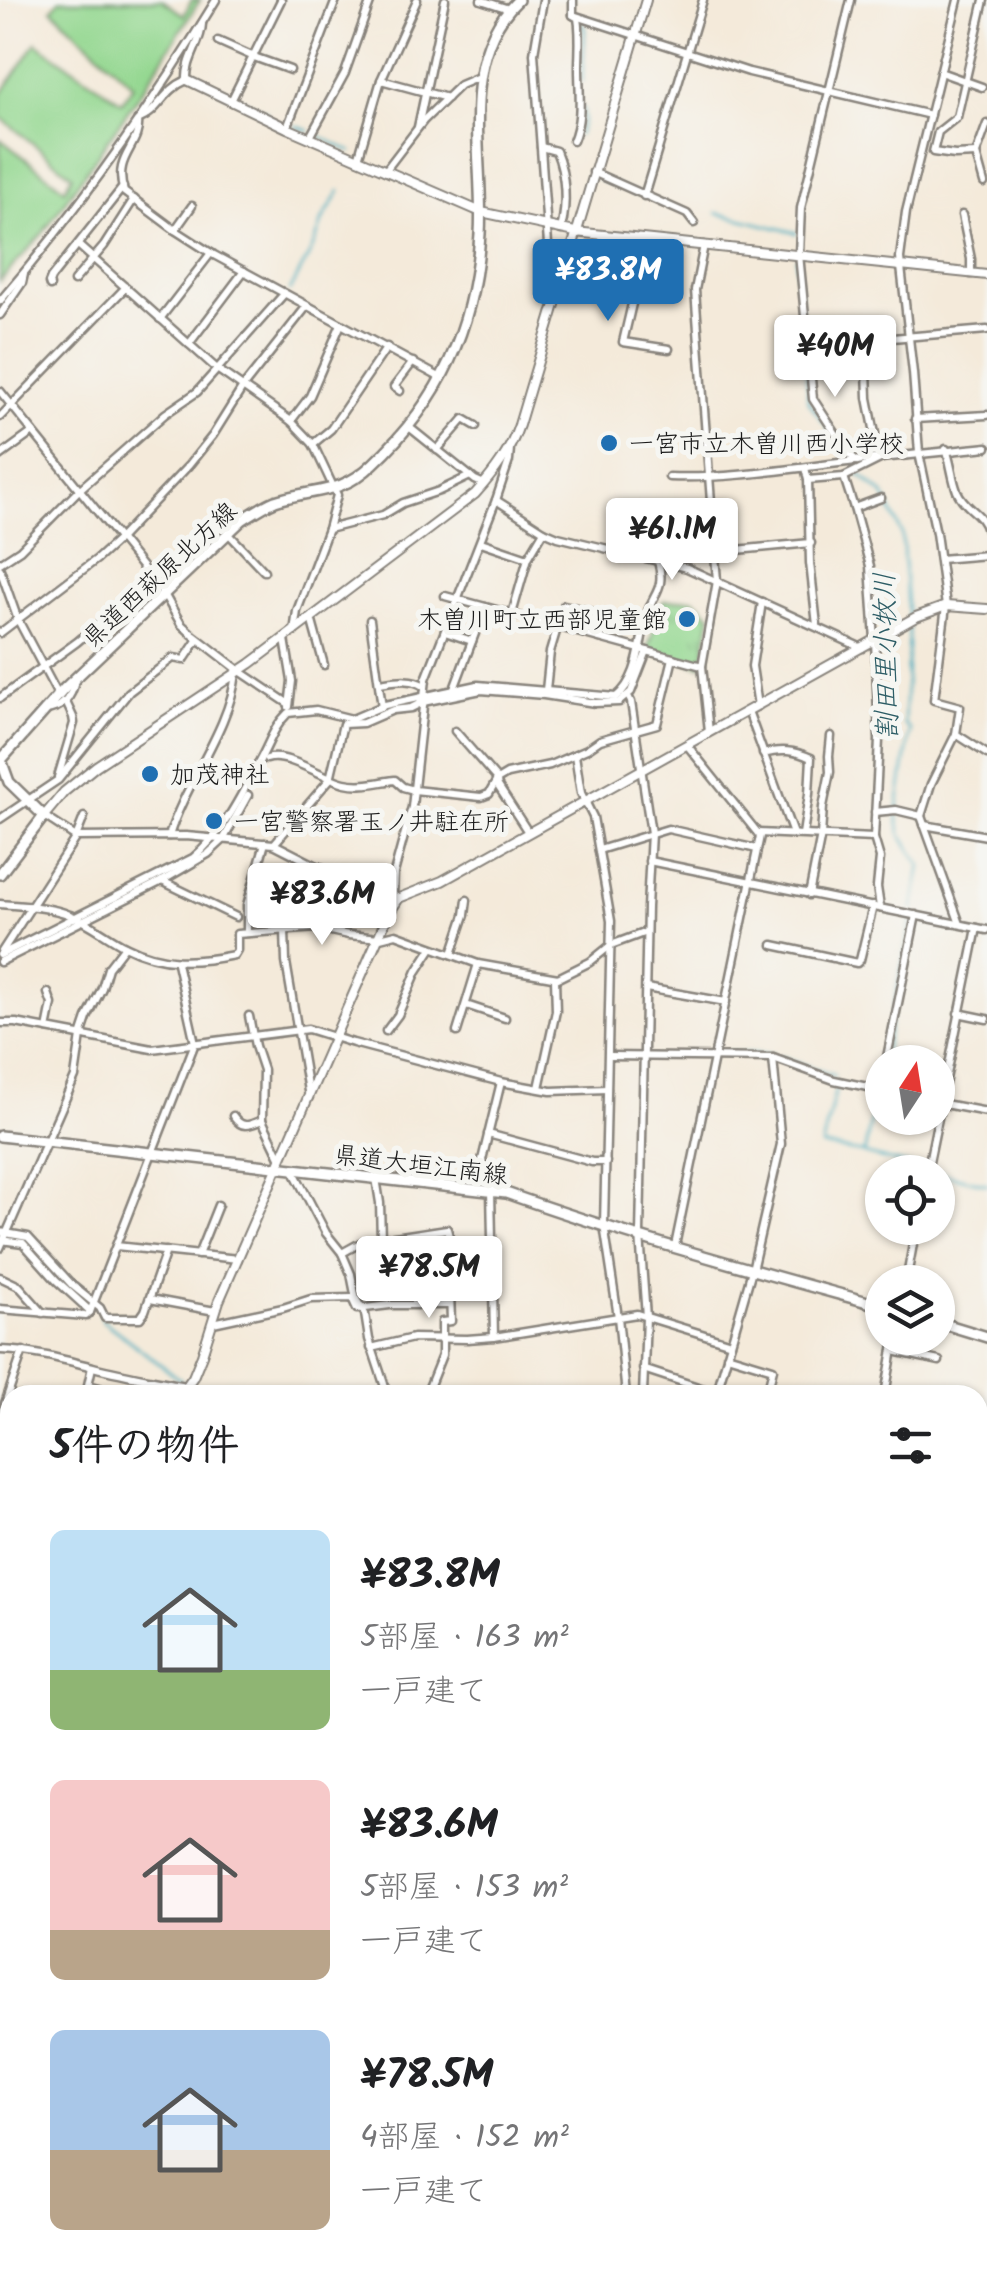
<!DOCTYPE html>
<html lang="ja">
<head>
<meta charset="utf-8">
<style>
  :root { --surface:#fff; --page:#f6f6f6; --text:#202124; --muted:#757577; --accent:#1f6fb2 }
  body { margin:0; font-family:Kalam,"Klee One",sans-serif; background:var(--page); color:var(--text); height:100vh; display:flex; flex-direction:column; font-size:38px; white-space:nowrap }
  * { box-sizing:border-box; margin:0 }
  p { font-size:32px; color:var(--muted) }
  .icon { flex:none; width:55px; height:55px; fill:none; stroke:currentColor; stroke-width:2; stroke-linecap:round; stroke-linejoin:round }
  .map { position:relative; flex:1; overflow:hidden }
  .drawer { position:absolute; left:0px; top:1385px; width:988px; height:890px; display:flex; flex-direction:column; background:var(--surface); border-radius:30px 30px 0 0; box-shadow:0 2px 8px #0004 }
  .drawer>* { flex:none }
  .needle { width:65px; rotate:12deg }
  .tools { position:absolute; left:865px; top:1045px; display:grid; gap:20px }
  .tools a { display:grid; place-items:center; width:90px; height:90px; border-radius:50%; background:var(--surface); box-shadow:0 2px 8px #0004; font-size:50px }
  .price { position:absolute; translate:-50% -85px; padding:0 22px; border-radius:10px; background:#fff; color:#222; font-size:32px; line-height:65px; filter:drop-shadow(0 2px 5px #0008) }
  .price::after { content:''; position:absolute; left:50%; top:60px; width:30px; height:22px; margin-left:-15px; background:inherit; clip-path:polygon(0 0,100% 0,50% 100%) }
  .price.selected { background:var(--accent); color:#fff }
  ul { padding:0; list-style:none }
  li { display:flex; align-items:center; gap:30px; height:250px; padding:0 50px }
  li span { display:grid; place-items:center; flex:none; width:280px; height:200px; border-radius:15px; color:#555 }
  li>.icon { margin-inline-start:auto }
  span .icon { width:120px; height:120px; fill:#fffc; stroke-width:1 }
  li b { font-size:42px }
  h2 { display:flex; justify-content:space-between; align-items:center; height:120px; padding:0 50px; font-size:42px }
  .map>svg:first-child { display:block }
</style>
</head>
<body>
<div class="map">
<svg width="987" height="2275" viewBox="0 0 987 2275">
  <defs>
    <pattern id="park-tufts" width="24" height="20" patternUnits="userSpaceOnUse" patternTransform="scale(2.5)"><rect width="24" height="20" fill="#93d78f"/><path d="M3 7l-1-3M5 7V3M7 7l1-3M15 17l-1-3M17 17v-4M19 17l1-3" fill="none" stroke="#7eb87b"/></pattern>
  </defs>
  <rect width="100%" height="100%" fill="#f6f6f2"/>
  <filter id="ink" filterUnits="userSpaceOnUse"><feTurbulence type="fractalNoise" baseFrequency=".01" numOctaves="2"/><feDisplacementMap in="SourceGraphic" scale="20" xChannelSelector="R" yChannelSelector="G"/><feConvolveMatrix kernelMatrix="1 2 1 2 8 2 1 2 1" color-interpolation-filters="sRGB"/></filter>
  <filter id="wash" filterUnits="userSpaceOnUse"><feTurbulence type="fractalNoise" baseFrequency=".0048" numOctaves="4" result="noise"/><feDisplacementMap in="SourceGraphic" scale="40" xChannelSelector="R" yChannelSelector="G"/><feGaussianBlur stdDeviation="2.25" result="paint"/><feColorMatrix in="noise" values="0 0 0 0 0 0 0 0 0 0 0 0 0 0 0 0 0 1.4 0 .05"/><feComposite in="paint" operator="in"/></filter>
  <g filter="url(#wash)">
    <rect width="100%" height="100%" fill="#f4eada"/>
    <polygon fill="#93d78f" stroke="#587a56" stroke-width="2.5" points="59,0 162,0 184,15 192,0 200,0 144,88 43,233 0,281 0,139 65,189 72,175 0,117 0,96 36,43 122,102 133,85 52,9"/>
    <g fill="url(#park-tufts)" stroke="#587a56" stroke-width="2.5">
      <polygon points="694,599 711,615 702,666 647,651 663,601"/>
      <polygon points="978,1461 987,1463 987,1633 978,1632"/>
    </g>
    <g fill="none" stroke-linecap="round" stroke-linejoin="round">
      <g stroke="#42adc0" stroke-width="2.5">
        <polyline points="582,81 585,30 582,23"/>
        <polyline points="211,85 232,95"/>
        <polyline points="237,98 266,112"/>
        <polyline points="296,126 309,131"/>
        <polyline points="317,135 352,152"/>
        <polyline points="578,135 583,121 583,109"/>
        <polyline points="599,179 636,194"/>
        <polyline points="717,213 797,233"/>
        <polyline points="319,231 323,219 340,191"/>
        <polyline points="796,259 804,341"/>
        <polyline points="290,291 312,249 318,234"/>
        <polyline points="806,363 808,400 823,422"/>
        <polyline points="826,425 848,459"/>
        <polyline points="858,473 884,495 902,534 908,619"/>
        <polyline points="909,627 904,724 910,730 897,814 901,835 921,865 913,908"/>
        <polyline points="720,1052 773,1055"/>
        <polyline points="781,1057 834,1076"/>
        <polyline points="837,1084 822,1146 862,1153"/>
        <polyline points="877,1086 912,918"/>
        <polyline points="876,1093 864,1154 923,1169"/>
        <polyline points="931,1171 987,1184"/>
        <polyline points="100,1315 102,1320 181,1380"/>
      </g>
    </g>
  </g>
  <g filter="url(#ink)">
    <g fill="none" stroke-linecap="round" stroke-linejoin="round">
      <defs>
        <g id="minor">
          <polyline points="481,0 509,9"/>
          <polyline points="543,0 534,53 549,258 546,290 554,305"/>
          <polyline points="851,0 801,208 799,254 813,399 849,454 857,461"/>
          <polyline points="958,0 906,212 900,258 913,373 919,453 936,533 946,606 934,700 960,707 956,734 931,784 921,816 960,924"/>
          <polyline points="573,15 749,72 930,115"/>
          <path d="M202 24C201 44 186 59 187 80 163 90 159 112 138 120 141 147 112 156 124 192L175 230 214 255 441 378"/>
          <polyline points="218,41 254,57 290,70"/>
          <polyline points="940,72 982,87"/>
          <polyline points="381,80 447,98"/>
          <polyline points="231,101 281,0"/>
          <polyline points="418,127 445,0"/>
          <polyline points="287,128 336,0"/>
          <polyline points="310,137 345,73 371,0"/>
          <path d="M573 141C583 117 579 93 579 68 579 51 581 35 578 18L573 15V0"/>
          <path d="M541 147 556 151C566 175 567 204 561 230"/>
          <polyline points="976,154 955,155 933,152 938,132 957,117 984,0"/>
          <polyline points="358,159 381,80 417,0"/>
          <polyline points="385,171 424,120 460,85 481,76"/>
          <polyline points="593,172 687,214 694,223"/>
          <polyline points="984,183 976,154 987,124"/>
          <polyline points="644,196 703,0"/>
          <polyline points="962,215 971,259 971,274"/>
          <polyline points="175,230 192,206"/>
          <polyline points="647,240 623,342 669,349"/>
          <polyline points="78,245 217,369 291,421 313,444 337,495 328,529 297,611 294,632"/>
          <polyline points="704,245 695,290 717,581 702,666 709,732"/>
          <polyline points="74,281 104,246 134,199"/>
          <polyline points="50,286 49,283 51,278 123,187"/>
          <path d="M0 301C81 207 152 105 216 0"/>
          <polyline points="0,315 22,283 24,274"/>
          <polyline points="160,319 211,253"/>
          <polyline points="189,344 244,271"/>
          <polyline points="809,345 987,330"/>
          <polyline points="0,391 164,594 181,624 192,634 240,671 289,704"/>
          <polyline points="400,391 394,387 413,362"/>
          <polyline points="0,417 126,287"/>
          <polyline points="915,419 987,415"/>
          <polyline points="291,421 310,396 341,324"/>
          <polyline points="409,427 475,480 484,484"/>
          <polyline points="313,444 331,429 387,347"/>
          <path d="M946 449C951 463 952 478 957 491 965 510 982 511 987 531"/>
          <polyline points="437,450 464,419 476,426"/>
          <polyline points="0,456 33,432"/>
          <polyline points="805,468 808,480 810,563 817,625"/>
          <path d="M669 477C729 479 788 469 848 462 894 456 941 452 987 447"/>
          <polyline points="844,477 854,508"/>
          <polyline points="808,480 844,477 880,459 868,398 866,340"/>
          <polyline points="496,500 544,531 558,537 687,568 862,648"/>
          <polyline points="328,529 383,515 403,503 439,491 470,476"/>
          <polyline points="228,533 264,571"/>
          <polyline points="481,542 528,558"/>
          <polyline points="715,552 811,543"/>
          <polyline points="940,559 987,555"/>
          <polyline points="0,563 20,550 79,490 165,414 197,392 284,294"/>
          <polyline points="0,569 18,620 58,695"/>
          <polyline points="445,596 702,666"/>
          <polyline points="512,614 528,558 544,531"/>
          <polyline points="311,618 324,665"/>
          <polyline points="370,620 382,707"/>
          <polyline points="445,632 472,641"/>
          <polyline points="0,633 97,559 119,539 189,465 213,435 243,387 307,306"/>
          <polyline points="600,638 606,616"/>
          <polyline points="285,639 292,681 289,707"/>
          <path d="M379 683C394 681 412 677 424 686"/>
          <polyline points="454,689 485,607"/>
          <polyline points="546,690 550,652 564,605 645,625"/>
          <polyline points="628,696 631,702 651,833 647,907 640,1235 646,1317 643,1395"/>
          <polyline points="0,698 77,642 152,579"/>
          <polyline points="758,706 752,666 762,602"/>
          <path d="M44 710C62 709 72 698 75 680"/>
          <polyline points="748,711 793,834"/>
          <polyline points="455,731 496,778 498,786 528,832"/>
          <polyline points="956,734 987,754"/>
          <path d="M763 754C781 749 794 750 811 758L809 794 803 834"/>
          <polyline points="575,755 581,793 593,817 611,921 604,1225 618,1317 626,1395"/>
          <path d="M267 759C287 752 323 778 345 783 362 787 378 782 395 780L403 787 414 790 481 797 489 794 497 780 507 774 550 765 587 749 600 740 657 724 673 658"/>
          <polyline points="58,777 74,723 73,717 66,702"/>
          <polyline points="875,812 896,810 921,816"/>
          <polyline points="44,816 76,837 186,836 274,844 313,864 395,896"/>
          <polyline points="0,819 58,780 129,692 173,658 184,660 198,639"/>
          <polyline points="924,825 987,836"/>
          <polyline points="758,833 874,838"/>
          <path d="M169 836C186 781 230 729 236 673"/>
          <polyline points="274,844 330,779 343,724 363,723 393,710 411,708 423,702 481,690 544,695 595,703 619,702 631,692 647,651"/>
          <polyline points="599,850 668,829 757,849"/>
          <polyline points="649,861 987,930"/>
          <polyline points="162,881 236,917"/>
          <polyline points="393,895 394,873 412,807 426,679 496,500 509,461 510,448"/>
          <polyline points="809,895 821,835 823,807 830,772 829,756 831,736"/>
          <path d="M0 904C24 906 48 906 70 915 90 922 107 937 125 946 162 965 195 963 234 955L237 950V934L317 928 348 935 380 938 396 934 478 964 558 978 590 962 611 945 646 932"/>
          <polyline points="880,907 877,887 880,858 874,838 879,740 875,640 870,566 854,508 881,498"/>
          <polyline points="296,928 300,893 313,864"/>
          <polyline points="285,930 286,962 309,1097"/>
          <polyline points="247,933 247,905 265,843"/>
          <polyline points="773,945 857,963 860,960 873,906"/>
          <polyline points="1,953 76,837 84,817"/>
          <polyline points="452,954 465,915 467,900"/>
          <path d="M0 955 193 858C224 832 241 796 260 760 269 744 274 726 288 713L316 710 352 719 385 705 478 685 616 697C640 678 639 642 647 615 653 592 666 590 658 561"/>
          <polyline points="0,962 162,881 208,854 223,840 248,795"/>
          <polyline points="646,988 726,1002"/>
          <polyline points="466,1005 505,1018"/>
          <polyline points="958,1013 987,1019"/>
          <polyline points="0,1023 16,1023 152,1049 308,1029 353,1043 501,1082 551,1091 607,1089"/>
          <polyline points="47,1029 52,1004 48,993"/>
          <polyline points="386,1031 398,1015 417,971 432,948"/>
          <polyline points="457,1032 478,964"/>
          <polyline points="609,1056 773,1058 834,1080 882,1090"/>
          <polyline points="886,1062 916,915"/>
          <polyline points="539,1088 556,1011 555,978"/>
          <polyline points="939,1103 987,1112"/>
          <path d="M233 1116C242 1129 248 1126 262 1120L263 1070 255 1046 249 1016"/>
          <polyline points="262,1120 281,1159"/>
          <polyline points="488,1134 592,1162 606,1162"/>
          <polyline points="292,1168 326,1233 342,1253 351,1274 356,1299 365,1314 369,1339 384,1384 386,1395"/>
          <polyline points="927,1172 977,928"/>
          <polyline points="376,1178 380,1203 381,1240"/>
          <polyline points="0,1232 28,1237 73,1286 100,1308 105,1318 140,1318 145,1311 166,1251"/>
          <polyline points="1,1240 23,1243 56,1280 90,1311"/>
          <polyline points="116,1246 238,1259"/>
          <polyline points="675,1246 760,836 687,745"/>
          <polyline points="0,1248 75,1077 81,1036 87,1018 102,988 108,968 125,946"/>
          <polyline points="342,1253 362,1242 447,1229 449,1236 444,1260 450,1292"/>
          <polyline points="198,1255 218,1205"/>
          <polyline points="0,1277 19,1286 43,1313"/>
          <polyline points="906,1282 916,1228"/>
          <polyline points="150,1299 215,1311"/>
          <polyline points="0,1309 86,1316 90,1312"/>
          <polyline points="90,1312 195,1043 177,963"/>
          <polyline points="213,1323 283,1308 311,1299 352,1298 357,1309 390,1305 450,1305"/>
          <polyline points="494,1337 491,1190 482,1160 501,1082"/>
          <polyline points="371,1348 413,1338 467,1339 494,1337 637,1314 731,1343"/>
          <path d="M0 1350C33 1351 61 1359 93 1367 123 1375 155 1380 185 1386L197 1395"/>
          <polyline points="893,1351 939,1361"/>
          <polyline points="727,1355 773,1369 769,1385 802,1395"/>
          <polyline points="92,1367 88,1385 127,1395"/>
          <polyline points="643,1369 716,1393"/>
          <polyline points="426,1395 442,1355 442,1322 451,1321 450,1292 494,1293"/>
          <polyline points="716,1395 752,1270 781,1144 773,1058"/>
          <polyline points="885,1395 895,1338"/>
          <polyline points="0,1418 23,1351"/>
          <polyline points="0,1454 10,1455"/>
          <polyline points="984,1463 987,1447"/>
          <polyline points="0,1491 10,1490"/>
          <polyline points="0,1516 10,1523"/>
          <polyline points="0,1579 10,1563"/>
          <polyline points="0,1621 10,1625"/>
          <polyline points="978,1634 987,1636"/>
          <polyline points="978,1672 982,1673"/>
          <polyline points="0,1716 10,1716"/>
          <polyline points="0,1765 10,1764"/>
          <polyline points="978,1785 987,1786"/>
          <polyline points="978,1860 987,1862"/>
          <polyline points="0,1862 10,1863"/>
          <polyline points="978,2050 987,2060"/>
          <polyline points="0,2055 10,2057"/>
          <polyline points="978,2081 987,2073"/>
          <polyline points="0,2094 10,2104"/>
          <polyline points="978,2117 987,2110"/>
          <polyline points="0,2199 10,2201"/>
          <polyline points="0,2219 10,2220"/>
          <polyline points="978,2259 987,2263"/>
          <polyline points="52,2265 57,2266"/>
          <polyline points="310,2265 351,2273"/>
          <polyline points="364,2265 406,2275"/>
          <polyline points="470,2265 470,2275"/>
          <polyline points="11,2275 16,2265"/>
          <polyline points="124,2275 126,2265"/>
          <polyline points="236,2275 238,2265"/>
          <polyline points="423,2275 426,2265"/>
          <polyline points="585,2275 588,2265"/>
          <polyline points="699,2275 701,2265"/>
          <polyline points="719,2275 735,2265"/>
          <polyline points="773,2275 786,2265"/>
        </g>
        <g id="tertiary">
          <polyline points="187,80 287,128 481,212 575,232 987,275"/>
          <path d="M44 816 64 792 96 766 250 664 475 494C494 473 510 452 519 425L646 0"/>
          <polyline points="180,1395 193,1377 202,1355 219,1301 388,915 399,898 442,881 916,617 946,606 987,609"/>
          <polyline points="0,1680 10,1669"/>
        </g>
        <g id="secondary">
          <path d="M0 874 44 816 9 782 1 760 65 688 242 520C253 513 263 506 275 501 314 488 340 496 373 464 441 400 474 328 480 234 485 159 456 58 518 0"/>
          <path d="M0 1136 506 1193C629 1237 756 1271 882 1306"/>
          <polyline points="938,1322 987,1337"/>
          <polyline points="0,2136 10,2143"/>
          <polyline points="180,2265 192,2275"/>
        </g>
        <g id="primary">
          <polyline points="978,2047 987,1998"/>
          <polyline points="929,2275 931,2265"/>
        </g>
      </defs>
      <use href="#minor" stroke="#88837b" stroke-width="11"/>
      <use href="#tertiary" stroke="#88837b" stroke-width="12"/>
      <use href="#secondary" stroke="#88837b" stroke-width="14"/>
      <use href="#primary" stroke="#88837b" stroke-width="15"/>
      <use href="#minor" stroke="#fff" stroke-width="6"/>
      <use href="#tertiary" stroke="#fff" stroke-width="8"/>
      <use href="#secondary" stroke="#fff" stroke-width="9"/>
      <use href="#primary" stroke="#fff" stroke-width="10"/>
      <g stroke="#1c1c1c" stroke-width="2.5">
        <polyline points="0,2121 10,2128"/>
        <polyline points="193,2265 206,2275"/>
      </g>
    </g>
  </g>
  <g fill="#1f6fb2" stroke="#f6f6f2" stroke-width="4">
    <circle cx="609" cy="443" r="10"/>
    <circle cx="687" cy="619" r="10"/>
    <circle cx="150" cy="774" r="10"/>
    <circle cx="214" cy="821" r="10"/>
  </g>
  <g text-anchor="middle" stroke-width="10" stroke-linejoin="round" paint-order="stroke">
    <g font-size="25" fill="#1c1c1c" stroke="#f6f6f2" text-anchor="start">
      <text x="629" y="452">一宮市立木曽川西小学校</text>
      <text x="667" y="628" text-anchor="end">木曽川町立西部児童館</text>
      <text x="170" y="783">加茂神社</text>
      <text x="234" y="830">一宮警察署玉ノ井駐在所</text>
    </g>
    <g font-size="25" fill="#1c1c1c" stroke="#f6f6f2">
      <text transform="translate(159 574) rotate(-43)" y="9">県道西萩原北方線</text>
      <text transform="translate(421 1164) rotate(7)" y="9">県道大垣江南線</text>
    </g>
    <g font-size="28" font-style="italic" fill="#2d5d66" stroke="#f6f6f2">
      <text transform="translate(885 656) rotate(-91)" y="10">割田里小牧川</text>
    </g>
  </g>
</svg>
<div class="tools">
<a><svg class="needle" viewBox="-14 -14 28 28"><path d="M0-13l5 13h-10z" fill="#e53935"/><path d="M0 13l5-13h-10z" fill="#757577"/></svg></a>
<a><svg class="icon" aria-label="locate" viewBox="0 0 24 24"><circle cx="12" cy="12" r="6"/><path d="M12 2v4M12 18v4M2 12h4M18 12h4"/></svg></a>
<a><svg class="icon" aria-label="layers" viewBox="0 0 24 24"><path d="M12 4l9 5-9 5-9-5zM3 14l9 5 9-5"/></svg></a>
</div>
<b class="price selected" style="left:608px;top:324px">¥83.8M</b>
<b class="price" style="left:835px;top:400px">¥40M</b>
<b class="price" style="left:672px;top:583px">¥61.1M</b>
<b class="price" style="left:322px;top:948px">¥83.6M</b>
<b class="price" style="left:429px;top:1321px">¥78.5M</b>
<section class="drawer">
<h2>5件の物件<svg class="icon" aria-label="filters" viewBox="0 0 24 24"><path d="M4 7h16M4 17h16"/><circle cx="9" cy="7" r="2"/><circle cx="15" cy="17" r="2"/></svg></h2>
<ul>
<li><span style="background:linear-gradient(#bfe0f5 70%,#8fb573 0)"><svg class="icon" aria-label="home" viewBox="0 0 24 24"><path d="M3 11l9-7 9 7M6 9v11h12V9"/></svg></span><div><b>¥83.8M</b><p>5部屋 · 163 m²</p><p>一戸建て</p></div></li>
<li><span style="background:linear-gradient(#f6c9c9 75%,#b9a48a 0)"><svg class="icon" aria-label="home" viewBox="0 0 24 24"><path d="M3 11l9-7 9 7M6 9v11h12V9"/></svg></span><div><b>¥83.6M</b><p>5部屋 · 153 m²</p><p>一戸建て</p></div></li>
<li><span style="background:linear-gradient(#a9c7e8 60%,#b9a48a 0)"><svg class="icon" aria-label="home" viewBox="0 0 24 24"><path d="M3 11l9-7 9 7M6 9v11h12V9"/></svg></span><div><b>¥78.5M</b><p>4部屋 · 152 m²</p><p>一戸建て</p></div></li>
</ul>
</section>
</div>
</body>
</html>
